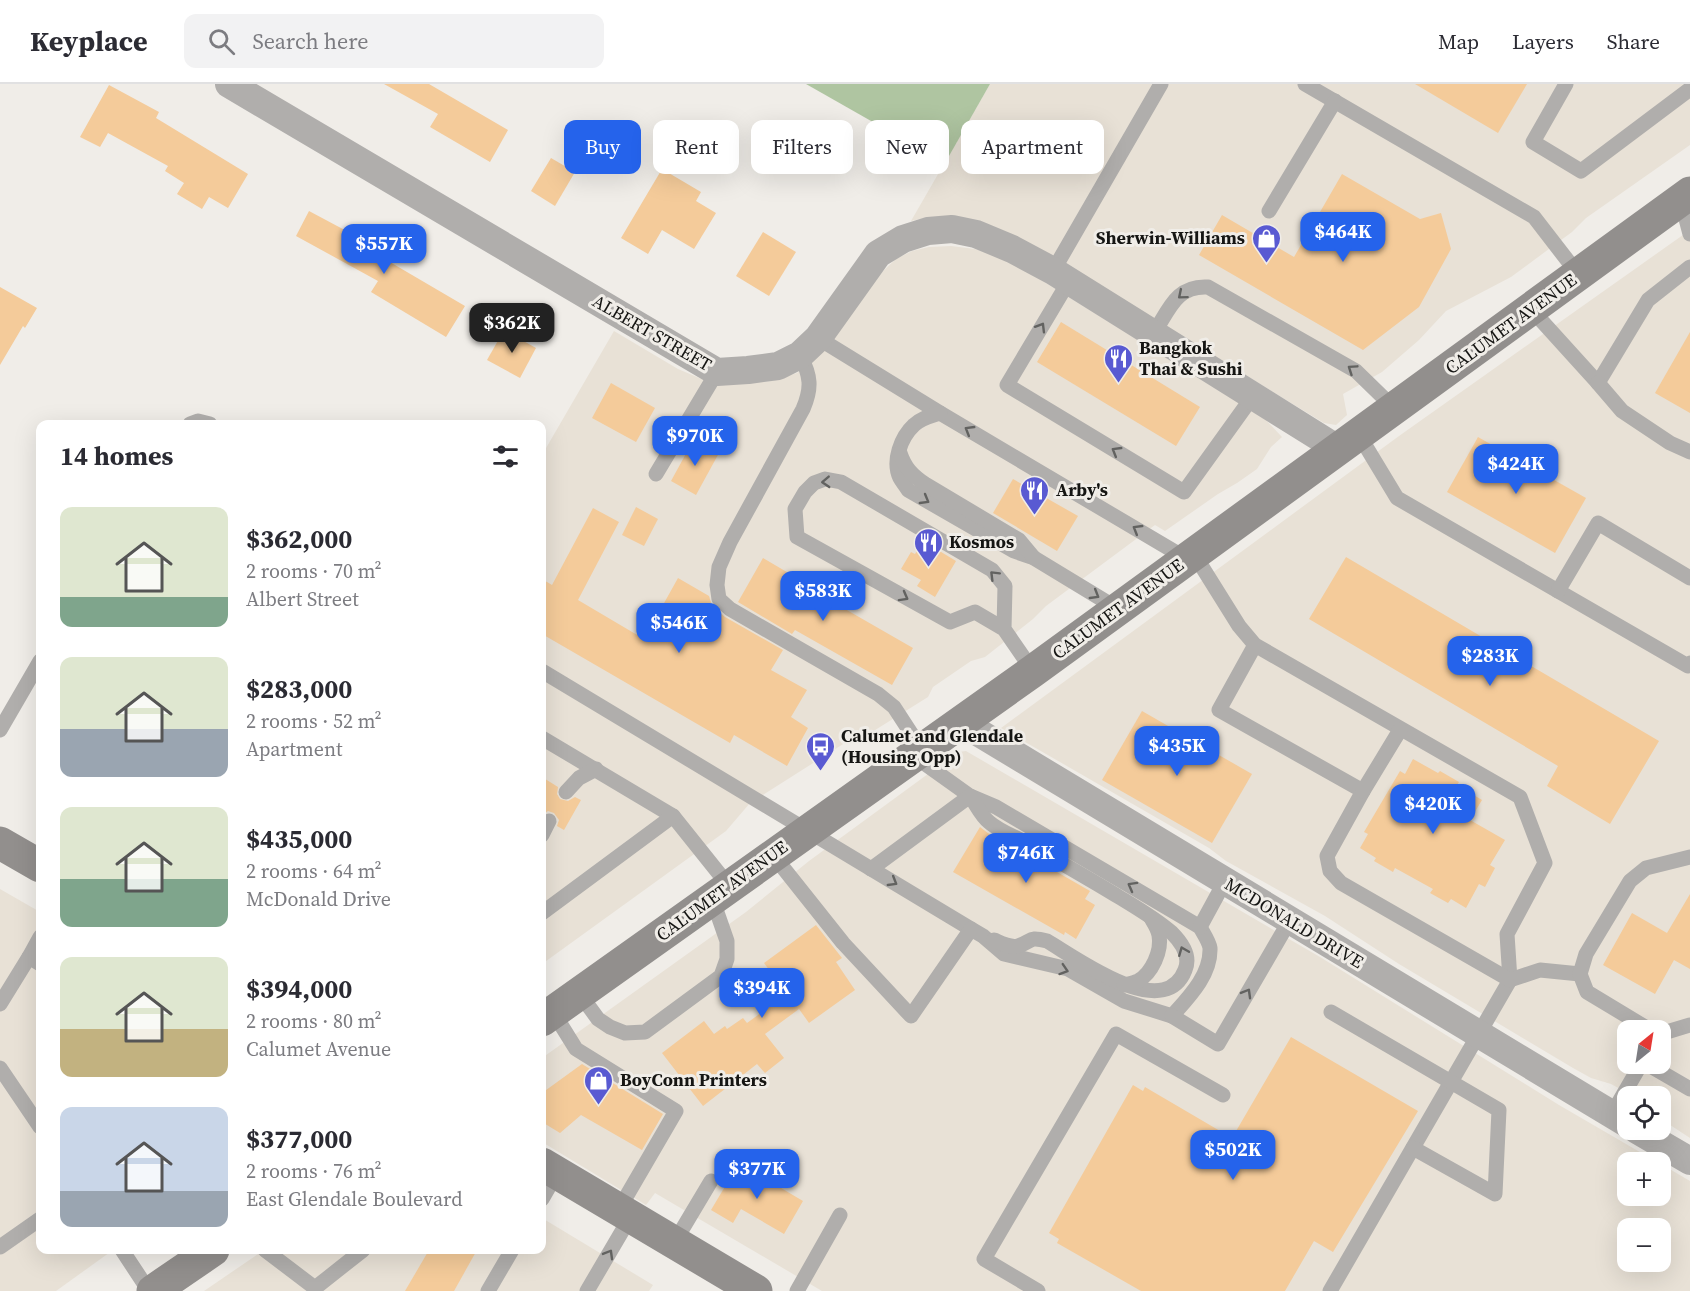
<!DOCTYPE html>
<html lang="en">
<head>
<meta charset="utf-8">
<style>
  :root { --surface:#fff; --page:#f2f2f3; --text:#2b2b33; --muted:#7c7c81; --line:#e1e1e2; --accent:#2563eb }
  body { margin:0; font-family:"Source Serif 4",serif; background:var(--page); color:var(--text); height:100vh; display:flex; flex-direction:column; font-size:22px; white-space:nowrap }
  * { box-sizing:border-box; margin:0 }
  p { font-size:20px; color:var(--muted) }
  .icon { flex:none; width:33px; height:33px; fill:none; stroke:currentColor; stroke-width:2; stroke-linecap:round; stroke-linejoin:round }
  .map { position:relative; flex:1; overflow:hidden }
  .drawer { position:absolute; left:36px; top:336px; width:510px; height:834px; display:flex; flex-direction:column; background:var(--surface); border-radius:12px; box-shadow:0 6px 24px #0002 }
  .drawer>* { flex:none }
  .guide { position:absolute; left:564px; top:36px; width:570px; height:54px; display:flex; gap:12px }
  .needle { width:39px; rotate:30deg }
  .controls { position:absolute; left:1617px; top:936px; display:grid; gap:12px }
  .controls a { display:grid; place-items:center; width:54px; height:54px; border-radius:12px; background:var(--surface); box-shadow:0 6px 24px #0002; font-size:30px }
  .price { position:absolute; translate:-50% -51px; padding:0 14px; border-radius:12px; background:var(--accent); color:#fff; font-size:20px; line-height:39px; filter:drop-shadow(0 2px 3px #0008) }
  .price::after { content:''; position:absolute; left:50%; top:36px; width:18px; height:14px; margin-left:-9px; background:inherit; clip-path:polygon(0 0,100% 0,50% 100%) }
  .price.active { background:#222; color:#fff }
  ul { padding:0; list-style:none }
  li { display:flex; align-items:center; gap:18px; height:150px; padding:0 24px }
  li span { display:grid; place-items:center; flex:none; width:168px; height:120px; border-radius:12px; color:#555 }
  li>.icon { margin-inline-start:auto }
  span .icon { width:72px; height:72px; fill:#fffc; stroke-width:1 }
  li b { font-size:26px }
  h2 { display:flex; justify-content:space-between; align-items:center; height:72px; padding:0 24px; font-size:26px }
  .pill { padding:0 21px; border-radius:12px; background:var(--surface); box-shadow:0 6px 24px #0002; font-size:21px; line-height:54px }
  .pill.active { background:var(--accent); color:#fff }
  header { display:flex; align-items:center; gap:36px; box-sizing:border-box; height:84px; padding:0 30px; background:var(--surface); border-bottom:2px solid var(--line) }
  header strong { font-size:28px }
  nav { display:flex; gap:33px; margin-inline-start:auto; font-size:21px }
  .search { width:420px; height:54px; background:var(--page); display:flex; align-items:center; gap:15px; box-sizing:border-box; padding:0 21px; border-radius:12px; color:var(--muted); font-size:22px }
  .map>svg:first-child { display:block }
</style>
</head>
<body>
<header>
<strong>Keyplace</strong>
<div class="search"><svg class="icon" aria-label="search" viewBox="0 0 24 24"><circle cx="10" cy="10" r="6"/><path d="M15 15l6 6"/></svg>Search here</div>
<nav><a>Map</a><a>Layers</a><a>Share</a></nav>
</header>
<div class="map">
<svg width="1690" height="1207" viewBox="0 0 1690 1207">
  <rect width="100%" height="100%" fill="#f0ede8"/>
  <g fill="#e8e1d6" fill-rule="evenodd">
    <polygon points="990,0 1690,0 1690,61 1586,134 1572,148 1511,193 1446,227 1419,256 1382,288 1343,310 1347,331 1336,341 1324,339 1181,252 930,133 911,137"/>
    <path d="M1690 146V1054L1661 1035 1660 1012H1633L1611 1000 1591 994 1573 984 1399 880 1325 832 1226 777 1209 764 1001 644 1399 352ZM1628 946H1660V980H1628Z"/>
    <polygon points="951,162 975,165 994,171 1035,192 1266,336 1282,353 1271,363 1257,385 1237,399 1218,410 1165,447 1155,441 1046,522 1033,535 985,573 971,577 933,603 928,613 872,648 859,650 750,719 726,747 542,880 542,371 614,247 678,285 704,296 743,299 771,297 797,289 819,270 882,188 896,175 912,167 929,163"/>
    <path d="M966 667 1320 873 1559 1021 1657 1078H1628V1112H1660L1661 1080 1690 1097V1207H822L655 1109 646 1121 542 1058V974L746 828 809 777 958 668ZM1628 1144H1660V1178H1628Z"/>
    <polygon points="0,805 40,828 40,1166 113,1166 56,1207 0,1207"/>
    <polygon points="542,1134 653,1201 649,1207 204,1207 264,1166 542,1166"/>
  </g>
  <polygon fill="#afc5a1" points="806,0 990,0 945,79"/>
  <g fill="#f4cb9a">
    <polygon points="384,0 429,0 508,46 490,78 430,43 438,30"/>
    <polygon points="1415,0 1527,0 1498,49"/>
    <polygon points="109,1 159,28 156,34 248,90 228,124 209,113 202,125 177,110 184,99 165,87 168,82 108,49 100,63 80,53"/>
    <polygon points="551,74 575,88 555,122 531,107"/>
    <polygon points="662,85 701,108 696,117 716,129 694,165 662,146 648,170 621,154"/>
    <polygon points="1342,90 1420,135 1441,129 1451,165 1419,223 1363,266 1199,171 1222,131 1294,173"/>
    <polygon points="309,127 369,159 366,164 465,222 446,253 371,208 378,197 296,152"/>
    <polygon points="763,148 796,168 769,212 736,192"/>
    <polygon points="0,203 37,224 25,244 23,242 0,281"/>
    <polygon points="1061,238 1200,323 1176,362 1037,278"/>
    <polygon points="504,246 536,264 520,294 487,276"/>
    <polygon points="1690,248 1690,329 1655,309"/>
    <polygon points="611,299 655,324 636,358 592,334"/>
    <polygon points="1478,353 1586,414 1555,469 1447,408"/>
    <polygon points="694,355 719,369 696,411 671,397"/>
    <polygon points="1013,395 1078,432 1057,467 993,429"/>
    <polygon points="636,423 658,435 644,462 622,451"/>
    <polygon points="593,424 619,438 578,516 644,555 678,494 709,512 712,522 725,533 783,566 771,586 807,606 791,633 808,644 787,682 734,651 730,659 542,550 542,495 552,501"/>
    <polygon points="923,457 956,477 935,513 917,502 921,496 901,485 911,468 915,470"/>
    <polygon points="1346,473 1659,657 1610,740 1547,702 1558,682 1309,535"/>
    <polygon points="763,474 814,504 812,506 913,564 892,601 795,546 792,550 738,518"/>
    <polygon points="1142,627 1252,690 1212,759 1102,696"/>
    <polygon points="1413,675 1438,689 1440,687 1459,698 1457,701 1482,716 1470,736 1505,756 1490,781 1495,784 1485,803 1479,800 1466,824 1451,815 1448,819 1430,809 1433,805 1395,784 1393,788 1374,777 1376,774 1360,764 1368,750 1364,748 1400,687 1405,690"/>
    <polygon points="542,693 558,703 557,710 560,715 568,717 575,713 581,716 564,746 557,742 559,736 554,729 548,727 542,731"/>
    <polygon points="980,743 993,753 1024,769 1090,807 1085,815 1095,821 1076,855 1065,848 1064,851 953,788"/>
    <polygon points="1690,810 1690,885 1674,876 1655,910 1603,881 1632,829 1667,849"/>
    <polygon points="816,841 842,874 836,878 855,906 809,939 799,925 765,950 784,974 765,989 757,980 703,1022 662,969 704,937 714,950 725,942 727,945 743,934 747,939 787,910 764,879"/>
    <polygon points="1291,953 1418,1027 1333,1168 1314,1157 1285,1207 1141,1207 1057,1159 1059,1155 1049,1149 1133,1001 1143,1007 1145,1003 1232,1054"/>
    <polygon points="582,980 663,1030 642,1066 581,1031 560,1049 542,1038 542,1009"/>
    <polygon points="739,1079 803,1117 784,1150 741,1125 733,1139 711,1126"/>
    <polygon points="429,1166 477,1166 454,1207 405,1207"/>
  </g>
  <g fill="none" stroke-linecap="round" stroke-linejoin="round">
    <g stroke="#b0aeac" stroke-width="15">
      <polyline points="1305,0 1534,133 1578,190"/>
      <polyline points="1566,0 1533,58 1581,87 1690,5"/>
      <polyline points="1681,116 1690,150"/>
      <polyline points="1269,127 1335,17"/>
      <polyline points="1053,187 1161,0"/>
      <polyline points="1069,197 1007,301 1184,408 1253,312"/>
      <polyline points="1530,224 1598,299 1648,216 1690,183"/>
      <path d="M1154 249C1169 226 1176 201 1208 203L1356 287 1395 325"/>
      <polyline points="818,254 940,329 1187,475"/>
      <path d="M800 271C811 292 812 304 803 325L730 458 719 483 717 501 719 515 730 525 878 610 894 623 922 666"/>
      <polyline points="1598,299 1622,327 1670,359 1690,368"/>
      <path d="M940 329C931 332 921 334 914 341 901 353 892 377 900 394 902 398 906 402 908 406L1014 467 1034 474 1118 525"/>
      <polyline points="190,340 198,337 210,340"/>
      <polyline points="1359,351 1397,414 1688,582 1690,579"/>
      <path d="M900 369C905 384 912 391 925 400L1019 456 1034 474"/>
      <polyline points="656,390 717,288"/>
      <polyline points="1194,470 1239,542 1255,561 1520,713 1545,779 1507,850 1510,896 1330,1207"/>
      <polyline points="1558,507 1598,439 1690,494"/>
      <polyline points="1004,545 1005,502 992,486 841,398 825,395 814,399 805,408 795,425 797,453 950,538 975,528 1004,545 1033,587"/>
      <polyline points="1255,561 1219,626 1363,707 1327,772 1330,787 1341,799 1510,896 1540,886 1580,890"/>
      <path d="M542 587 971 845 983 852 1004 870 1068 885 1124 917 1172 932C1189 913 1211 891 1210 864 1209 857 1203 849 1200 843L996 723 970 712 914 672"/>
      <polyline points="0,646 40,577"/>
      <polyline points="542,654 673,732 729,802"/>
      <polyline points="1363,707 1400,646"/>
      <polyline points="566,708 579,694 596,685"/>
      <polyline points="542,751 549,737"/>
      <polyline points="773,771 843,859 911,932 971,845"/>
      <path d="M871 785 970 712C976 720 981 732 989 738 999 747 1017 754 1029 760 1059 778 1090 795 1119 813 1137 824 1156 835 1172 849 1181 858 1191 872 1185 886 1164 940 1075 873 1047 857 1028 852 1033 857 1018 862 1010 864 1001 859 994 856"/>
      <polyline points="542,829 673,732"/>
      <polyline points="1200,843 1225,797"/>
      <polyline points="29,873 40,853"/>
      <path d="M1124 901C1128 900 1134 899 1138 897 1152 889 1162 867 1159 851 1158 845 1154 839 1151 834"/>
      <polyline points="579,909 598,935 610,943 625,949 645,948 721,892 727,875 727,857 712,814"/>
      <polyline points="0,920 29,873 40,880"/>
      <polyline points="553,928 576,965 676,1027 619,1125"/>
      <polyline points="1331,928 1499,1026 1495,1110 1413,1064"/>
      <polyline points="1172,932 1218,960 1290,836"/>
      <polyline points="1650,946 1587,908 1580,890 1586,870 1630,797 1646,784 1690,773"/>
      <polyline points="1660,950 1690,941"/>
      <polyline points="1647,980 1690,1005"/>
      <polyline points="0,984 40,1043"/>
      <polyline points="1612,1030 1641,980"/>
      <polyline points="542,1115 557,1089"/>
      <polyline points="674,1159 711,1097"/>
      <polyline points="0,1163 40,1135"/>
      <polyline points="122,1166 149,1207"/>
      <polyline points="265,1166 315,1204 363,1166"/>
      <polyline points="488,1207 512,1166"/>
      <polyline points="587,1207 631,1132"/>
      <polyline points="797,1207 840,1131"/>
      <polyline points="1038,1207 984,1175 1116,950 1223,1011"/>
    </g>
    <g stroke="#b0aeac" stroke-width="28">
      <polyline points="229,0 717,288 748,286 778,282 800,271 818,254 878,170 903,155 928,147 952,145 976,150 1012,165 1053,187 1338,365"/>
      <polyline points="961,638 1628,1040"/>
      <polyline points="1637,1046 1690,1077"/>
    </g>
    <g stroke="#928f8d" stroke-width="33">
      <polyline points="0,759 40,782"/>
      <polyline points="542,936 1033,587 1690,109"/>
      <polyline points="542,1080 756,1207"/>
      <polyline points="153,1207 213,1166"/>
    </g>
  </g>
  <defs><path id="oneway-chevron" d="M-2-3.5L2.5 0L-2 3.5" fill="none" stroke-width="1.6" stroke-linecap="round" stroke-linejoin="round" transform="scale(1.5)"/></defs>
  <g stroke="#626260">
    <use href="#oneway-chevron" transform="translate(1182 211) rotate(140)"/>
    <use href="#oneway-chevron" transform="translate(1041 243) rotate(-59)"/>
    <use href="#oneway-chevron" transform="translate(1352 285) rotate(-146)"/>
    <use href="#oneway-chevron" transform="translate(969 346) rotate(-149)"/>
    <use href="#oneway-chevron" transform="translate(1116 367) rotate(-149)"/>
    <use href="#oneway-chevron" transform="translate(826 398) rotate(177)"/>
    <use href="#oneway-chevron" transform="translate(925 416) rotate(30)"/>
    <use href="#oneway-chevron" transform="translate(1137 445) rotate(-149)"/>
    <use href="#oneway-chevron" transform="translate(994 491) rotate(-135)"/>
    <use href="#oneway-chevron" transform="translate(1095 511) rotate(31)"/>
    <use href="#oneway-chevron" transform="translate(904 513) rotate(29)"/>
    <use href="#oneway-chevron" transform="translate(893 798) rotate(31)"/>
    <use href="#oneway-chevron" transform="translate(1132 802) rotate(-151)"/>
    <use href="#oneway-chevron" transform="translate(1183 867) rotate(-112)"/>
    <use href="#oneway-chevron" transform="translate(1064 886) rotate(18)"/>
    <use href="#oneway-chevron" transform="translate(1247 909) rotate(-60)"/>
    <use href="#oneway-chevron" transform="translate(609 1170) rotate(-60)"/>
  </g>
  <defs>
    <symbol id="shop-pin" viewBox="-11 -11 22 30"><path d="M0 17L-7.5 6A9.5 9.5 0 1 1 7.5 6Z" fill="#595ad2" stroke="#f0ede8"/><path d="M-5-2.5h2.3a2.7 3.5 0 0 1 5.4 0H5L5.5 6h-11ZM-1.5-2.5h3a1.5 2.3 0 0 0-3 0Z" fill="#fff"/></symbol>
    <symbol id="restaurant-pin" viewBox="-11 -11 22 30"><path d="M0 17L-7.5 6A9.5 9.5 0 1 1 7.5 6Z" fill="#595ad2" stroke="#f0ede8"/><path d="M-5-6h1v4h1v-4h1v4h1v-4h1v5L-1.5 .5V6h-2V.5L-5-1ZM5-6V6H3V1.5H1.5Q1.5-4 5-6Z" fill="#fff"/></symbol>
    <symbol id="bus-pin" viewBox="-11 -11 22 30"><path d="M0 17L-7.5 6A9.5 9.5 0 1 1 7.5 6Z" fill="#595ad2" stroke="#f0ede8"/><path d="M-5-6H5V4H4V6H2V4H-2V6H-4V4H-5ZM-3.5-4V0h7V-4ZM-3.5 1.2v1.5H-2V1.2ZM2 1.2v1.5H3.5V1.2Z" fill="#fff"/></symbol>
  </defs>
  <g fill-rule="evenodd">
    <use href="#shop-pin" x="1250" y="138" width="33" height="45"/>
    <use href="#restaurant-pin" x="1102" y="258" width="33" height="45"/>
    <use href="#restaurant-pin" x="1018" y="390" width="33" height="45"/>
    <use href="#restaurant-pin" x="912" y="442" width="33" height="45"/>
    <use href="#bus-pin" x="804" y="646" width="33" height="45"/>
    <use href="#shop-pin" x="582" y="980" width="33" height="45"/>
  </g>
  <g text-anchor="middle" stroke-width="6" stroke-linejoin="round" paint-order="stroke">
    <g font-size="18" font-weight="bold" fill="#151513" stroke="#f0ede8" text-anchor="start">
      <text x="1245" y="160" text-anchor="end">Sherwin-Williams</text>
      <text x="1139" y="270">Bangkok<tspan x="1139" dy="21">Thai &amp; Sushi</tspan></text>
      <text x="1056" y="412">Arby's</text>
      <text x="949" y="464">Kosmos</text>
      <text x="841" y="658">Calumet and Glendale<tspan x="841" dy="21">(Housing Opp)</tspan></text>
      <text x="620" y="1002">BoyConn Printers</text>
    </g>
    <g font-size="18" fill="#151513" stroke="#f0ede8">
      <text transform="translate(1511 240) rotate(-36)" y="6">CALUMET AVENUE</text>
      <text transform="translate(652 249) rotate(30)" y="6">ALBERT STREET</text>
      <text transform="translate(1118 525) rotate(-36)" y="6">CALUMET AVENUE</text>
      <text transform="translate(722 807) rotate(-36)" y="6">CALUMET AVENUE</text>
      <text transform="translate(1294 839) rotate(31)" y="6">MCDONALD DRIVE</text>
    </g>
  </g>
</svg>
<div class="controls">
<a><svg class="needle" viewBox="-14 -14 28 28"><path d="M0-13l5 13h-10z" fill="#e53935"/><path d="M0 13l5-13h-10z" fill="#7c7c81"/></svg></a>
<a><svg class="icon" aria-label="locate" viewBox="0 0 24 24"><circle cx="12" cy="12" r="6"/><path d="M12 2v4M12 18v4M2 12h4M18 12h4"/></svg></a>
<a>+</a>
<a>−</a>
</div>
<b class="price" style="left:1343px;top:179px">$464K</b>
<b class="price" style="left:384px;top:191px">$557K</b>
<b class="price active" style="left:512px;top:270px">$362K</b>
<b class="price" style="left:695px;top:383px">$970K</b>
<b class="price" style="left:1516px;top:411px">$424K</b>
<b class="price" style="left:823px;top:538px">$583K</b>
<b class="price" style="left:679px;top:570px">$546K</b>
<b class="price" style="left:1490px;top:603px">$283K</b>
<b class="price" style="left:1177px;top:693px">$435K</b>
<b class="price" style="left:1433px;top:751px">$420K</b>
<b class="price" style="left:1026px;top:800px">$746K</b>
<b class="price" style="left:762px;top:935px">$394K</b>
<b class="price" style="left:1233px;top:1097px">$502K</b>
<b class="price" style="left:757px;top:1116px">$377K</b>
<div class="guide">
<a class="pill active">Buy</a>
<a class="pill">Rent</a>
<a class="pill">Filters</a>
<a class="pill">New</a>
<a class="pill">Apartment</a>
</div>
<section class="drawer">
<h2>14 homes<svg class="icon" aria-label="filters" viewBox="0 0 24 24"><path d="M4 7h16M4 17h16"/><circle cx="9" cy="7" r="2"/><circle cx="15" cy="17" r="2"/></svg></h2>
<ul>
<li><span style="background:linear-gradient(#dfe7d0 75%,#7fa58c 0)"><svg class="icon" aria-label="home" viewBox="0 0 24 24"><path d="M3 11l9-7 9 7M6 9v11h12V9"/></svg></span><div><b>$362,000</b><p>2 rooms · 70 m²</p><p>Albert Street</p></div></li>
<li><span style="background:linear-gradient(#dfe7d0 60%,#9aa5b1 0)"><svg class="icon" aria-label="home" viewBox="0 0 24 24"><path d="M3 11l9-7 9 7M6 9v11h12V9"/></svg></span><div><b>$283,000</b><p>2 rooms · 52 m²</p><p>Apartment</p></div></li>
<li><span style="background:linear-gradient(#dfe7d0 60%,#7fa58c 0)"><svg class="icon" aria-label="home" viewBox="0 0 24 24"><path d="M3 11l9-7 9 7M6 9v11h12V9"/></svg></span><div><b>$435,000</b><p>2 rooms · 64 m²</p><p>McDonald Drive</p></div></li>
<li><span style="background:linear-gradient(#dfe7d0 60%,#c2b280 0)"><svg class="icon" aria-label="home" viewBox="0 0 24 24"><path d="M3 11l9-7 9 7M6 9v11h12V9"/></svg></span><div><b>$394,000</b><p>2 rooms · 80 m²</p><p>Calumet Avenue</p></div></li>
<li><span style="background:linear-gradient(#c9d6e8 70%,#9aa5b1 0)"><svg class="icon" aria-label="home" viewBox="0 0 24 24"><path d="M3 11l9-7 9 7M6 9v11h12V9"/></svg></span><div><b>$377,000</b><p>2 rooms · 76 m²</p><p>East Glendale Boulevard</p></div></li>
</ul>
</section>
</div>
</body>
</html>
